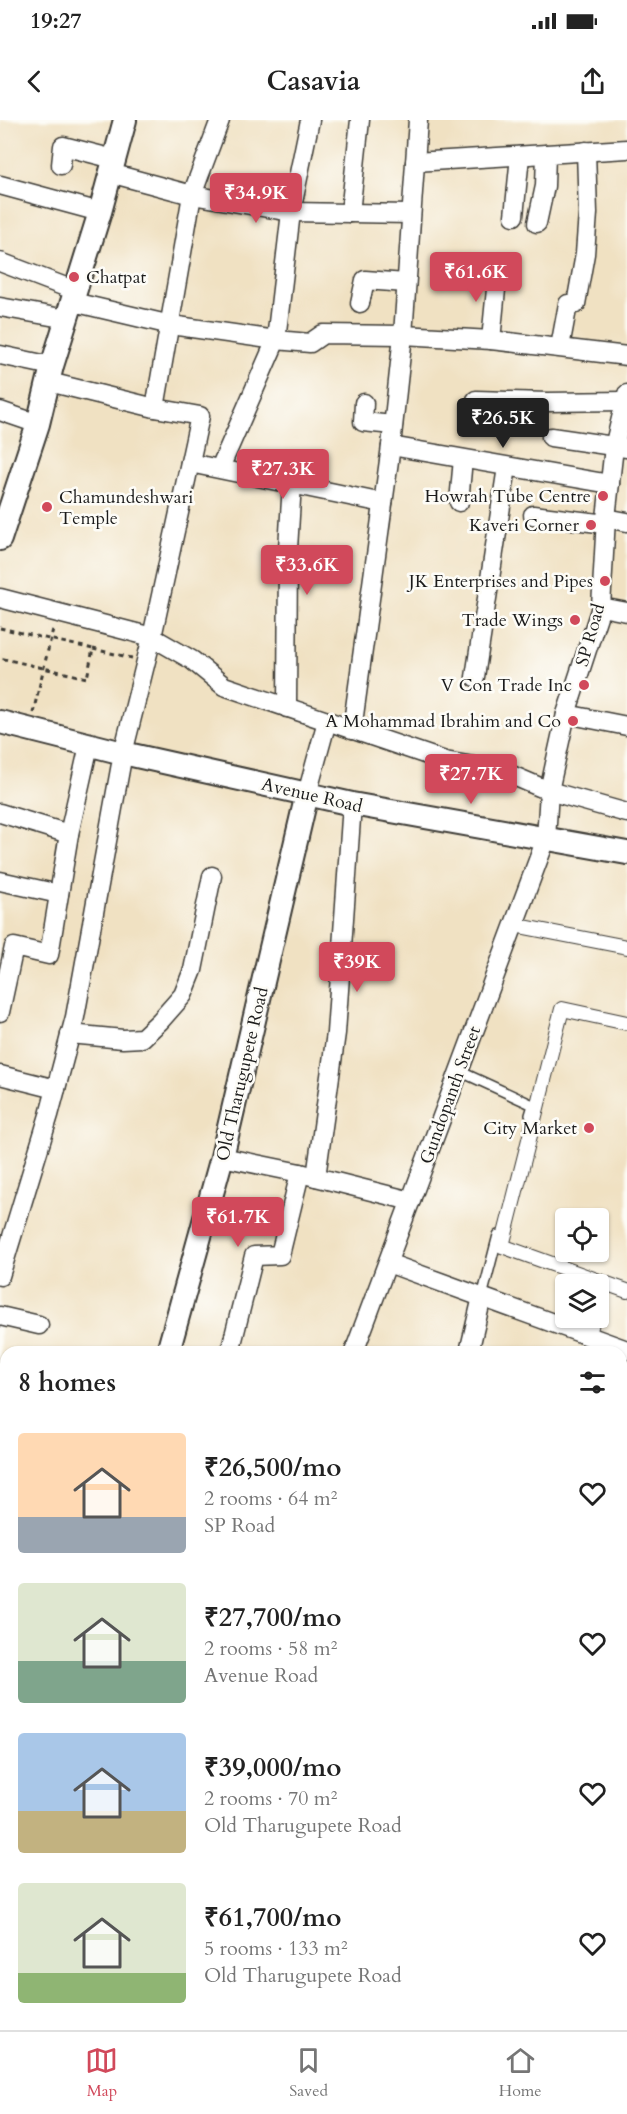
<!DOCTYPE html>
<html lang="en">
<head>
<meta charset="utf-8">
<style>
  :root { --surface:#fff; --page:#f2f2f2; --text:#222; --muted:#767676; --line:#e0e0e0; --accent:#d1495b }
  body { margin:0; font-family:Cardo,serif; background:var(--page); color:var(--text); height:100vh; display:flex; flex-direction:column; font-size:22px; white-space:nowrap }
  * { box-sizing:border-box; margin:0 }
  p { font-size:20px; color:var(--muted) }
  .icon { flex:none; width:33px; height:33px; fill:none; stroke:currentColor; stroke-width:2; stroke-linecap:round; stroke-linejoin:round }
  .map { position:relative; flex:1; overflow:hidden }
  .details { position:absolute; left:0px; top:1226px; width:627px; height:686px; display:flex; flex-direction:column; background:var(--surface); border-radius:18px 18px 0 0; box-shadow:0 2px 4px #0004 }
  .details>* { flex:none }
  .controls { position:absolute; left:555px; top:1088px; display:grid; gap:12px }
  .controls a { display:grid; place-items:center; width:54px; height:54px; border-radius:6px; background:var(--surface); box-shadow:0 2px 4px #0004; font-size:30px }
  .price { position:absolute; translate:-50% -51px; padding:0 14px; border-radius:6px; background:var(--accent); color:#fff; font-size:20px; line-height:39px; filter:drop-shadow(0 2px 3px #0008) }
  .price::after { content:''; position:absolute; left:50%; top:36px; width:18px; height:14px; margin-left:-9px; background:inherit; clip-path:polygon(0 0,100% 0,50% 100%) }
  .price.on { background:#222; color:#fff }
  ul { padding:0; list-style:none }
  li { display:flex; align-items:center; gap:18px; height:150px; padding:0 18px }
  li span { display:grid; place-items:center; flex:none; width:168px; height:120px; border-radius:6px; color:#555 }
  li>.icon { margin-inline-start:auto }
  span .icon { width:72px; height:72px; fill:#fffc; stroke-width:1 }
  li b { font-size:26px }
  h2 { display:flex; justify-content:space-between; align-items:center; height:72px; padding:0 18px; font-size:26px }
  .status { display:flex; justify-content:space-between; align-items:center; height:42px; padding:0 30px; background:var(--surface); direction:ltr }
  .status svg { height:16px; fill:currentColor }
  header { display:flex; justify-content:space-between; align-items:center; height:78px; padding:0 18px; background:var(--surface); font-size:27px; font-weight:700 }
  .dock { display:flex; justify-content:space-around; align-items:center; height:84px; border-top:2px solid var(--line); background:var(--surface); font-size:16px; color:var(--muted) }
  .dock a { display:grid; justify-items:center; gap:3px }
  .dock .on { color:var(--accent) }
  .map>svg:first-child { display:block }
</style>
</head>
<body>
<div class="status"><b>19:27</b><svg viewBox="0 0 49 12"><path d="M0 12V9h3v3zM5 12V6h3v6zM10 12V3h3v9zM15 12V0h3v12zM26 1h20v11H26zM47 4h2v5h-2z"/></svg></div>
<header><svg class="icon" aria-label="back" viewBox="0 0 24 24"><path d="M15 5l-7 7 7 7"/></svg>Casavia<svg class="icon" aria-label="share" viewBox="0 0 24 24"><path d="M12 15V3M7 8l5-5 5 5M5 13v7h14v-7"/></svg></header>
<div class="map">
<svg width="627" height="1910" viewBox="0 0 627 1910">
  <rect width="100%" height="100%" fill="#fdfcf7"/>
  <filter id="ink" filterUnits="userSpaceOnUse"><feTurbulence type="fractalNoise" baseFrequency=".0167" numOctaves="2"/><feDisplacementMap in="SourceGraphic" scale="12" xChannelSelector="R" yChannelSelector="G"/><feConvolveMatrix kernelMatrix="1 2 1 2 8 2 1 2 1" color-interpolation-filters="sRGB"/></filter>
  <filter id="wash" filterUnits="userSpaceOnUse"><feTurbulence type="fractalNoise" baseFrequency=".008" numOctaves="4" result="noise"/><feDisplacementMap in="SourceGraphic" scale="24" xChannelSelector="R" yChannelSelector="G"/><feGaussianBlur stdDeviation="1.35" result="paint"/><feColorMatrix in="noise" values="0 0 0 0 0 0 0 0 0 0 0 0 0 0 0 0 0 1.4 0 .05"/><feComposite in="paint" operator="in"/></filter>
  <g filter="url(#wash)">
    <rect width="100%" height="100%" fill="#f0e1c2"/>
  </g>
  <g filter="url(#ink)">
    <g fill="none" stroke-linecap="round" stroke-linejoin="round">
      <defs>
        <g id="service">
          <polyline points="459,951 533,985 530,995"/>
          <polyline points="482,1177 498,1115"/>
        </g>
        <g id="pedestrian">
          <polyline points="514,805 627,827"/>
          <polyline points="627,903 562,889 502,1126 627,1171"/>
          <polyline points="589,1216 593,1197"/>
        </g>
        <g id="minor">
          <polyline points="415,42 627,29"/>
          <polyline points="61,45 63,26 114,39"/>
          <polyline points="110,53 192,75 291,92 410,94"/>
          <polyline points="0,65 100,92"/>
          <polyline points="350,93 360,0"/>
          <polyline points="514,96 520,36"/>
          <polyline points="537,103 545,66 546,34"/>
          <polyline points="0,142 76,171"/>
          <polyline points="73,182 171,205 276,220 310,223 323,214 403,215 491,220 627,236"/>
          <polyline points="360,183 365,160 406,163"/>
          <polyline points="0,187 67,199"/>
          <polyline points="491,220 498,149"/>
          <polyline points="560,227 568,184 576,184 585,134 588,93 586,31"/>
          <polyline points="0,235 52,246"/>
          <polyline points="476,280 548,282 625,281"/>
          <polyline points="364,283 363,302 393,305"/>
          <polyline points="155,288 192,75 220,0"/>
          <polyline points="0,291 38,304"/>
          <polyline points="551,317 627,328"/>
          <polyline points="391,326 610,364"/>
          <polyline points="190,343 383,383"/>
          <polyline points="220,348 276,220 291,92 310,0"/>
          <polyline points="459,382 463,339"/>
          <polyline points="533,395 606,404"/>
          <polyline points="606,398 627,402"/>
          <polyline points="0,478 152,517 192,540 224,566 445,641 502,651 549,671 627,693"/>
          <polyline points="601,487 627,492"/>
          <polyline points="475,557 507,347"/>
          <polyline points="287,588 288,429 292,363"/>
          <polyline points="566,594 627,606"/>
          <polyline points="352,610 391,326 403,215 418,0"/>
          <polyline points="307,674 327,601"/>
          <polyline points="0,693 69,714"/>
          <polyline points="0,761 59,774"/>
          <polyline points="0,892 14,827 49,835 69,714 89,625"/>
          <polyline points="70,914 123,919 142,918 160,901 183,875 193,850 212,756"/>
          <polyline points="0,955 56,969"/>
          <polyline points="222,1037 300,1053 411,1081"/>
          <polyline points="316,1057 336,913 352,684"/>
          <polyline points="388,1143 627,1230"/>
          <polyline points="0,1156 49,995 75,897 123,633 152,517 200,296 155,288 49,262"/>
          <polyline points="0,1196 39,1205"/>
          <polyline points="230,1232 254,1136 280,1135 300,1053"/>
          <polyline points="354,1232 546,719 549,671 566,594 601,487 606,398 614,327 627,274"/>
          <polyline points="469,1232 482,1177"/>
          <polyline points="0,1284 6,1286"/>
          <polyline points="0,1394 6,1396"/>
          <polyline points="621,1449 627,1449"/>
          <polyline points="0,1463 6,1442"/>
          <polyline points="0,1646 6,1647"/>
          <polyline points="621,1668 627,1653"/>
          <polyline points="621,1814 627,1815"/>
          <polyline points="42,1910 44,1905"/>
          <polyline points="248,1910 249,1905"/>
          <polyline points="351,1910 352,1905"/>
          <polyline points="386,1910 386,1905"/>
        </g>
        <g id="tertiary">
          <polyline points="0,419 38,304 52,246 100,92 125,0"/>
          <polyline points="0,602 123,633 352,684 627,733"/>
          <polyline points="168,1232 222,1037 307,674"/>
          <polyline points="0,1535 6,1536"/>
          <polyline points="621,1681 627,1682"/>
          <polyline points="0,1812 6,1791"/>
          <polyline points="571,1910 572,1905"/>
        </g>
      </defs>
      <use href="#service" stroke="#3c3a35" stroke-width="12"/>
      <use href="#pedestrian" stroke="#3c3a35" stroke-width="16"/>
      <use href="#minor" stroke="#3c3a35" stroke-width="21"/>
      <use href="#tertiary" stroke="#3c3a35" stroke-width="26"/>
      <g stroke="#3c3a35" stroke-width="3" stroke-dasharray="4.5 4.5" stroke-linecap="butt">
        <polyline points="0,508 93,529 87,558 0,538"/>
        <polyline points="93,529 132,538"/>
        <polyline points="33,593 53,509"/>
      </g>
      <use href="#service" stroke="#fff" stroke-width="9"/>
      <use href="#pedestrian" stroke="#fff" stroke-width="14"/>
      <use href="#minor" stroke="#fff" stroke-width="18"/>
      <use href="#tertiary" stroke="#fff" stroke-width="22"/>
    </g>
  </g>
  <g fill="#d1495b" stroke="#fdfcf7" stroke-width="2">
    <circle cx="74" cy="157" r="6"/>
    <circle cx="603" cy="376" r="6"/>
    <circle cx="47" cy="387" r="6"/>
    <circle cx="591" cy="405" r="6"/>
    <circle cx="605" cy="461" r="6"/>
    <circle cx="575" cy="500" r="6"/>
    <circle cx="584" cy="565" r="6"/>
    <circle cx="573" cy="601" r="6"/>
    <circle cx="589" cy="1008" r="6"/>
  </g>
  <g text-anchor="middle" stroke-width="5" stroke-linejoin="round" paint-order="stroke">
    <g font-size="18" fill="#1c1c1c" stroke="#fdfcf7" text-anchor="end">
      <text x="86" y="163" text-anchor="start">Chatpat</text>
      <text x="591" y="382">Howrah Tube Centre</text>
      <text x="59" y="383" text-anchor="start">Chamundeshwari<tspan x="59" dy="21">Temple</tspan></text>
      <text x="579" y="411">Kaveri Corner</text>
      <text x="593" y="467">JK Enterprises and Pipes</text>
      <text x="563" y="506">Trade Wings</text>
      <text x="572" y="571">V Con Trade Inc</text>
      <text x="561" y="607">A Mohammad Ibrahim and Co</text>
      <text x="577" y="1014">City Market</text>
    </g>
    <g font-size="18" fill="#1c1c1c" stroke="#fdfcf7">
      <text transform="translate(590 515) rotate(-74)" y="6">SP Road</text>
      <text transform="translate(312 675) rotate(13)" y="6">Avenue Road</text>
      <text transform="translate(242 954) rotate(-77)" y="6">Old Tharugupete Road</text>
      <text transform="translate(450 975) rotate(-70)" y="6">Gundopanth Street</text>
    </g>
  </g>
</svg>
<div class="controls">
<a><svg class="icon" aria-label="locate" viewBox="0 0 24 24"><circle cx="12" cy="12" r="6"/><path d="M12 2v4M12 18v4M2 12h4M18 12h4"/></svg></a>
<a><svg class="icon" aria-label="layers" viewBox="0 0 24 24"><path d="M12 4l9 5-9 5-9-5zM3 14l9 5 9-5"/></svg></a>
</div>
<b class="price" style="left:256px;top:104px">₹34.9K</b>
<b class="price" style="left:476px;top:183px">₹61.6K</b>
<b class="price on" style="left:503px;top:329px">₹26.5K</b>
<b class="price" style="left:283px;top:380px">₹27.3K</b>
<b class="price" style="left:307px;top:476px">₹33.6K</b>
<b class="price" style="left:471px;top:685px">₹27.7K</b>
<b class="price" style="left:357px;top:873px">₹39K</b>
<b class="price" style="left:238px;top:1128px">₹61.7K</b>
<section class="details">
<h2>8 homes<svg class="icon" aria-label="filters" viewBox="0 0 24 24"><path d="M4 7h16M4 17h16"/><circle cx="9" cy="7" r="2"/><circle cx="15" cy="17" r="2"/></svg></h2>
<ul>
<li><span style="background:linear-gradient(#ffd9b3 70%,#9aa5b1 0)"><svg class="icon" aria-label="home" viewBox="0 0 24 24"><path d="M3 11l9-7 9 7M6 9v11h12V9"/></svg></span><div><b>₹26,500/mo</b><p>2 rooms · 64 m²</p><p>SP Road</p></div><svg class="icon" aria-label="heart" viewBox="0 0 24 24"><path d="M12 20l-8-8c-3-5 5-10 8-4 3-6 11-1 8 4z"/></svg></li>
<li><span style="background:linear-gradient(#dfe7d0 65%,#7fa58c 0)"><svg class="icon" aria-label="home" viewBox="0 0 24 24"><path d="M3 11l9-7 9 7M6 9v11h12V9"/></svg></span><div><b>₹27,700/mo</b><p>2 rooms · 58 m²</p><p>Avenue Road</p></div><svg class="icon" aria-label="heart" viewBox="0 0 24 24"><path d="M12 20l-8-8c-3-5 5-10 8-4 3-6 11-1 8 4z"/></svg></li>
<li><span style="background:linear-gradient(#a9c7e8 65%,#c2b280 0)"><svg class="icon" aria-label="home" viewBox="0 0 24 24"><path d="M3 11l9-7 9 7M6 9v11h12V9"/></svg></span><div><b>₹39,000/mo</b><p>2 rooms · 70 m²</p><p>Old Tharugupete Road</p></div><svg class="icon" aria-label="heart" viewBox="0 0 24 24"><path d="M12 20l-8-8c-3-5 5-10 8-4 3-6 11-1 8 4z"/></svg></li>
<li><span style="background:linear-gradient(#dfe7d0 75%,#8fb573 0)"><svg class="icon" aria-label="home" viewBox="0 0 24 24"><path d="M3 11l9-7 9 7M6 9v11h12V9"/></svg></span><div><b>₹61,700/mo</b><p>5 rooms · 133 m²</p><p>Old Tharugupete Road</p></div><svg class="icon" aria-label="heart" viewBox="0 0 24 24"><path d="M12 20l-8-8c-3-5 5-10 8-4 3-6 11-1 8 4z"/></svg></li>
</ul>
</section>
</div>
<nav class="dock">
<a class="on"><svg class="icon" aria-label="map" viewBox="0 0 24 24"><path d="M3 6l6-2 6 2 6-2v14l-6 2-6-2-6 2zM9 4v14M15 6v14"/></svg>Map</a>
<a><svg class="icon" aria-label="saved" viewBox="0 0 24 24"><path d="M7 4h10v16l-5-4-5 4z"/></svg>Saved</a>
<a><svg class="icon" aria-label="home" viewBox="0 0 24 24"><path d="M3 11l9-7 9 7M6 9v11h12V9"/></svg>Home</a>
</nav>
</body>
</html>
